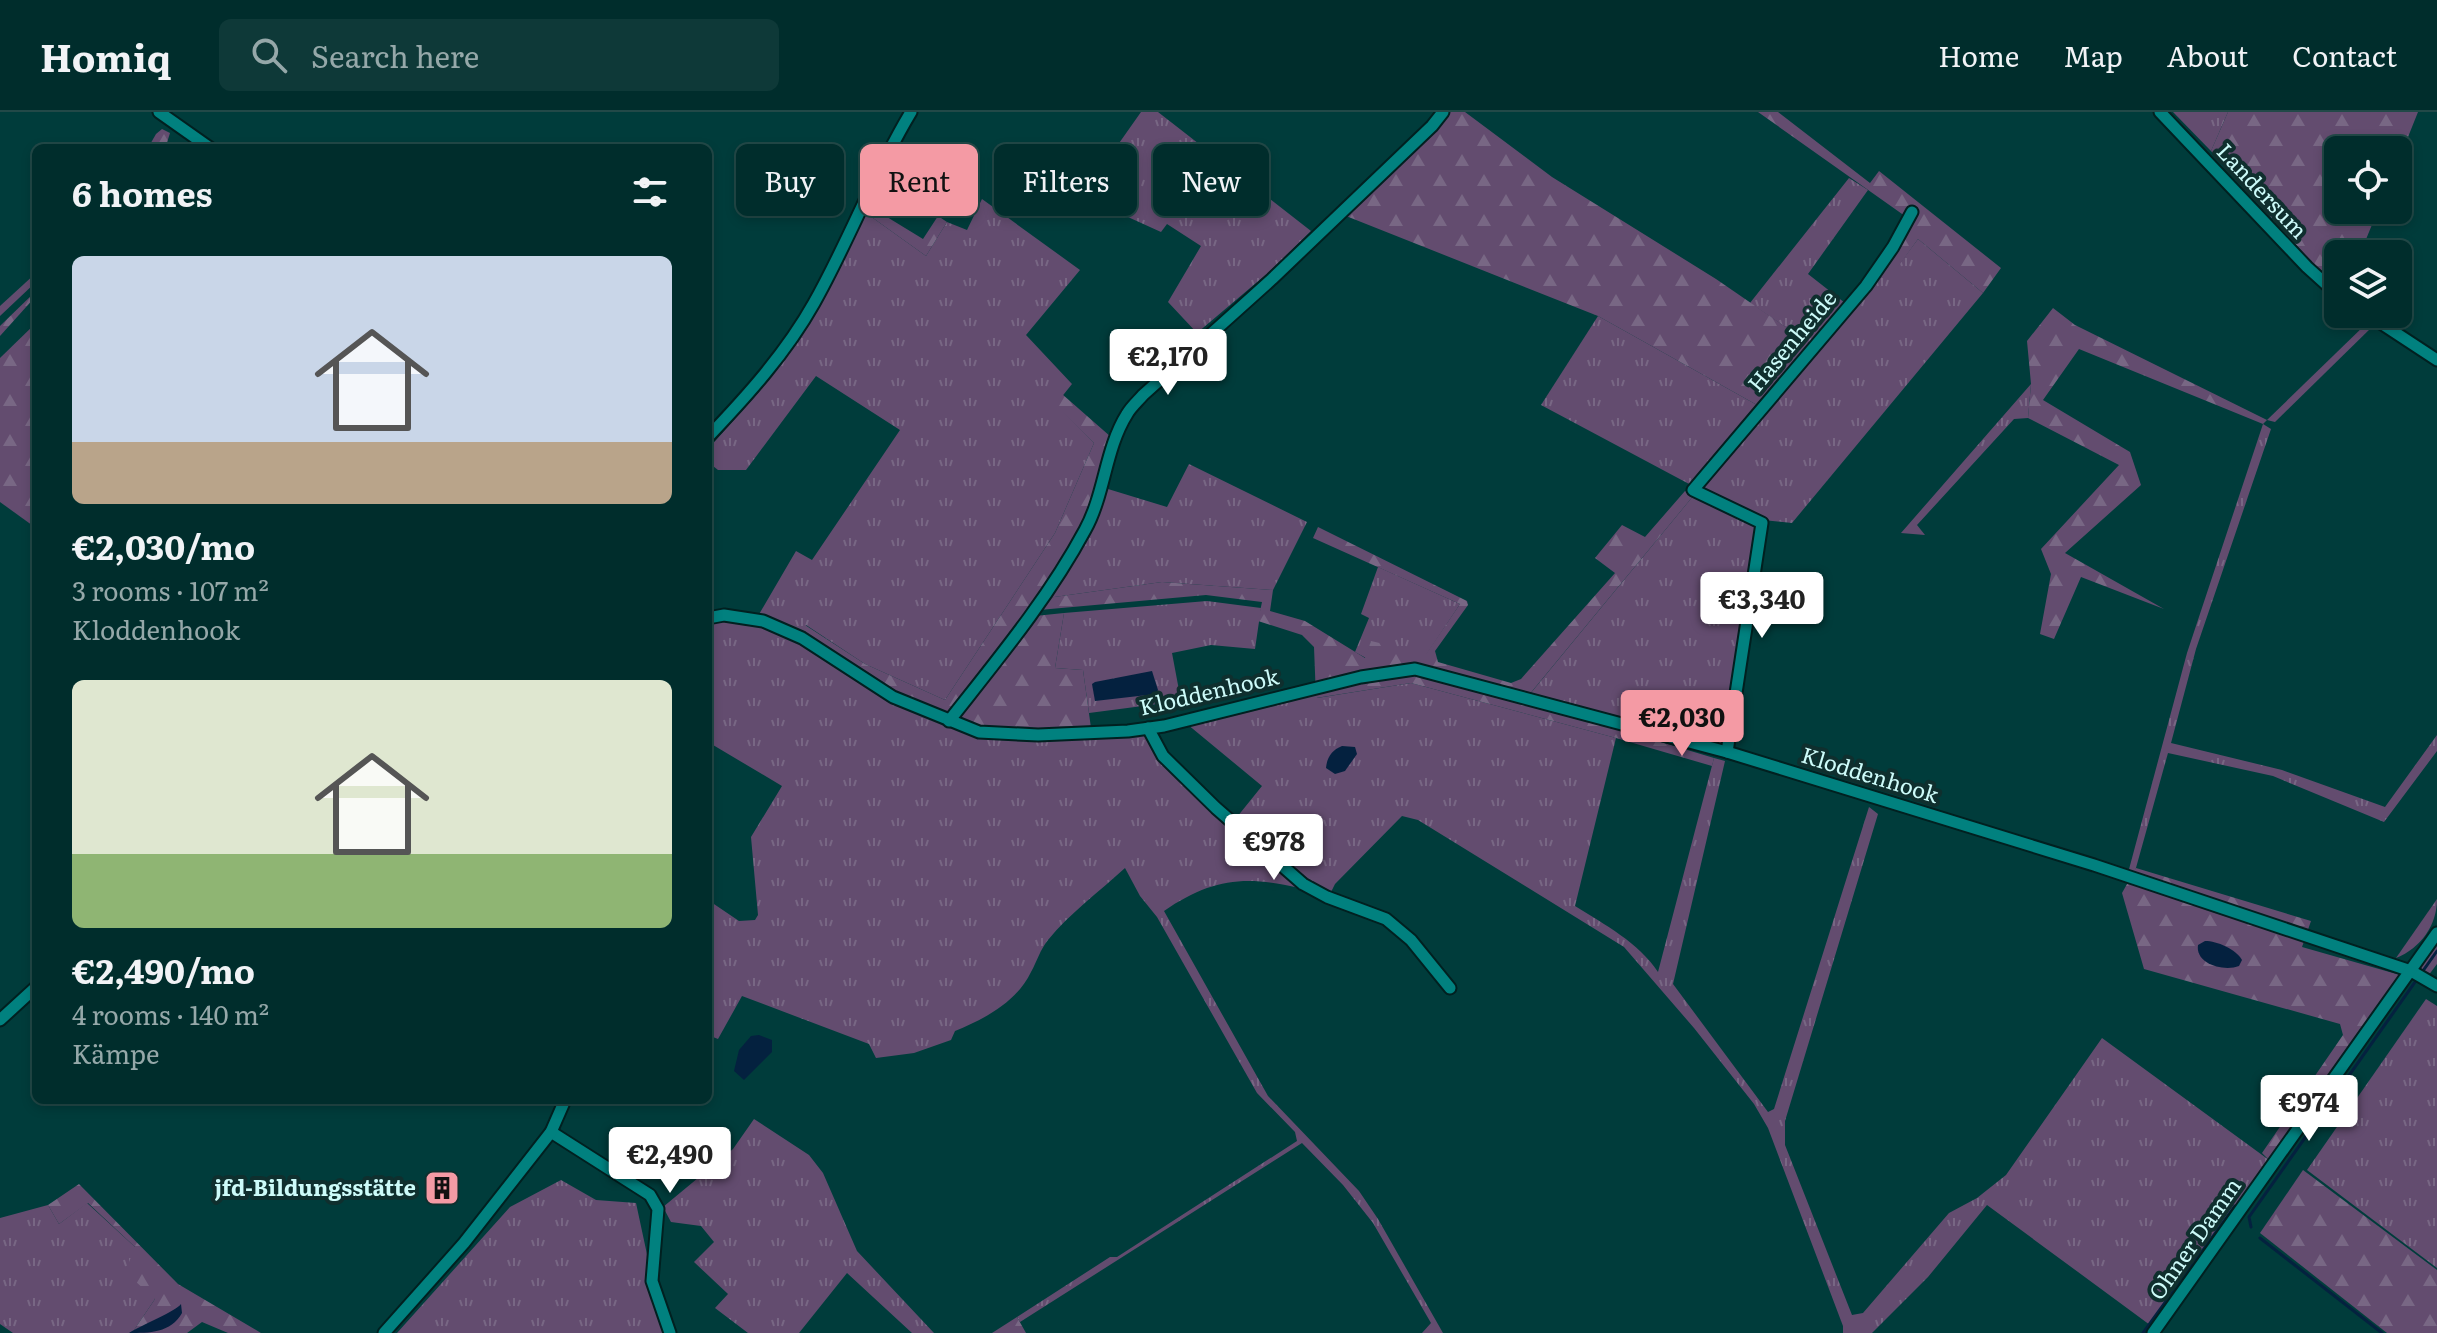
<!DOCTYPE html>
<html lang="en">
<head>
<meta charset="utf-8">
<style>
  :root { --surface:#002d2c; --page:#0e3938; --text:#f1f3f6; --muted:#95a8a9; --line:#224948; --accent:#f49aa4 }
  body { margin:0; font-family:Literata,serif; background:var(--page); color:var(--text); height:100vh; display:flex; flex-direction:column; font-size:30px; white-space:nowrap }
  * { box-sizing:border-box; margin:0 }
  p { font-size:26px; color:var(--muted) }
  .icon { flex:none; width:44px; height:44px; fill:none; stroke:currentColor; stroke-width:2; stroke-linecap:round; stroke-linejoin:round }
  .map { position:relative; flex:1; overflow:hidden }
  .sheet { position:absolute; left:32px; top:32px; width:680px; height:960px; display:flex; flex-direction:column; background:var(--surface); border-radius:12px; box-shadow:0 4px 12px #0003,0 0 0 2px var(--line) }
  .sheet>* { flex:none }
  .guide { position:absolute; left:736px; top:32px; width:760px; height:72px; display:flex; gap:16px }
  .controls { position:absolute; left:2324px; top:24px; display:grid; gap:16px }
  .controls a { display:grid; place-items:center; width:88px; height:88px; border-radius:12px; background:var(--surface); box-shadow:0 4px 12px #0003,0 0 0 2px var(--line); font-size:40px }
  .price { position:absolute; translate:-50% -68px; padding:0 18px; border-radius:8px; background:#fff; color:#222; font-size:26px; line-height:52px; filter:drop-shadow(0 2px 4px #0008) }
  .price::after { content:''; position:absolute; left:50%; top:48px; width:24px; height:18px; margin-left:-12px; background:inherit; clip-path:polygon(0 0,100% 0,50% 100%) }
  .price.selected { background:var(--accent); color:#111 }
  ul { padding:0; list-style:none }
  li { display:grid; align-content:center; gap:16px; height:424px; padding:0 40px }
  li span { display:grid; place-items:center; height:248px; border-radius:12px; color:#555 }
  li>.icon { margin-inline-start:auto }
  span .icon { width:144px; height:144px; fill:#fffc; stroke-width:1 }
  li b { font-size:34px }
  h2 { display:flex; justify-content:space-between; align-items:center; height:96px; padding:0 40px; font-size:34px }
  .tag { padding:0 28px; border-radius:12px; background:var(--surface); box-shadow:0 4px 12px #0003,0 0 0 2px var(--line); font-size:28px; line-height:72px }
  .tag.selected { background:var(--accent); color:#111 }
  header { display:flex; align-items:center; gap:48px; box-sizing:border-box; height:112px; padding:0 40px; background:var(--surface); border-bottom:2px solid var(--line) }
  header strong { font-size:38px }
  nav { display:flex; gap:44px; margin-inline-start:auto; font-size:28px }
  .search { width:560px; height:72px; background:var(--page); display:flex; align-items:center; gap:20px; box-sizing:border-box; padding:0 28px; border-radius:12px; color:var(--muted); font-size:30px }
  .map>svg:first-child { display:block }
</style>
</head>
<body>
<header>
<strong>Homiq</strong>
<div class="search"><svg class="icon" aria-label="search" viewBox="0 0 24 24"><circle cx="10" cy="10" r="6"/><path d="M15 15l6 6"/></svg>Search here</div>
<nav><a>Home</a><a>Map</a><a>About</a><a>Contact</a></nav>
</header>
<div class="map">
<svg width="2437" height="1221" viewBox="0 0 2437 1221">
  <defs>
    <pattern id="grass-tufts" width="24" height="20" patternUnits="userSpaceOnUse" patternTransform="scale(2)"><rect width="24" height="20" fill="#634c6f"/><path d="M3 7l-1-3M5 7V3M7 7l1-3M15 17l-1-3M17 17v-4M19 17l1-3" fill="none" stroke="#786784"/></pattern>
    <pattern id="forest-firs" width="22" height="20" patternUnits="userSpaceOnUse" patternTransform="scale(2)"><rect width="22" height="20" fill="#634c6f"/><path d="M5 1l3.5 6h-7zM16 11l3.5 6h-7z" fill="#786784"/></pattern>
  </defs>
  <rect width="100%" height="100%" fill="#003c3b"/>
  <g fill="url(#grass-tufts)">
    <polygon points="1141,0 1158,0 1311,119 1269,160 1197,221 1168,190 1201,134 1167,112 1161,120 1086,86 1110,44"/>
    <polygon points="2173,0 2228,0 2211,39"/>
    <polygon points="1849,66 1868,78 1808,162 1845,191 1809,231 1750,191"/>
    <polygon points="982,87 1080,158 1026,223 1072,272 1056,292 1094,331 1055,421 945,588 865,552 806,513 801,522 758,504 796,439 812,448 900,318 816,264 746,358 718,358 708,350 708,337 758,281 805,219 866,101 926,144 947,110 967,118"/>
    <polygon points="1918,127 1983,181 1792,411 1763,408 1699,376 1882,156 1898,154"/>
    <polygon points="1598,204 1757,293 1691,373 1541,293"/>
    <polygon points="2367,211 2373,214 2275,310 2267,308"/>
    <polygon points="2031,272 2028,306 2014,307 1917,413 1925,423 1901,421"/>
    <polygon points="2263,312 2271,317 2196,537 2171,631 2282,658 2385,695 2437,623 2437,639 2384,710 2273,664 2168,641 2134,763 2128,761 2187,541"/>
    <polygon points="1189,352 1307,410 1273,478 1162,470 1047,486 1089,417 1108,377 1167,395"/>
    <polygon points="1694,383 1758,415 1724,636 1530,582"/>
    <polygon points="1378,455 1460,492 1426,543 1371,530 1366,546 1355,540 1369,506 1361,502"/>
    <polygon points="1207,489 1261,496 1255,537 1211,533 1172,541 1181,589 1089,601 1083,558 1055,556 1064,501"/>
    <path d="M724 507 763 513 799 529 948 613 1147 621 1200 687 1299 776C1244 763 1211 767 1164 799L1268 984 1359 1079 1378 1107 1443 1221H1422L1431 1211 1373 1111 1343 1073 1302 1031 1020 1210 1017 1205 1110 1145H1117L1297 1029 1295 1020 1257 981 1157 805 1140 784 1125 756C1100 779 1070 801 1048 828 1040 838 1037 849 1031 860 1016 891 984 907 955 919L951 928 914 941 876 946 869 932 742 884 718 927 708 923V788L739 809 755 808 758 803 751 725 782 674 708 630V511Z"/>
    <path d="M1411 571 1616 626 1575 794C1605 813 1638 830 1658 860L1714 646 1725 649 1673 872 1768 1000 1774 997 1869 695 1878 702 1785 1009V1033L1852 1203 1863 1201 1949 1101 1977 1086 2006 1063 2102 926 2269 1048 2150 1213 1987 1093 1928 1165 1872 1221H1843V1214L1768 1016 1754 992 1694 916 1624 835 1418 708 1402 704 1335 772 1330 782 1305 768 1237 705 1262 674 1187 612 1316 582 1317 586Z"/>
    <path d="M2437 787C2437 813 2421 836 2396 846Z"/>
    <polygon points="2437,829 2437,852 2428,864 2419,854"/>
    <polygon points="2426,887 2437,894 2437,1156 2307,1058"/>
    <polygon points="754,1007 809,1043 823,1061 857,1139 934,1221 912,1221 847,1161 799,1221 748,1221 715,1196 728,1182 694,1150 714,1130 701,1114 671,1110 663,1095 733,1037"/>
    <polygon points="561,1068 596,1088 636,1091 648,1147 648,1169 667,1221 397,1221 510,1095"/>
    <polygon points="87,1091 135,1135 155,1187 132,1221 13,1221 0,1212 0,1106 48,1093 59,1112"/>
  </g>
  <g fill="url(#forest-firs)">
    <polygon points="1448,0 1465,0 1552,65 1716,167 1809,231 1757,293 1598,204 1346,104"/>
    <polygon points="1758,0 1778,0 1870,71 1879,59 2001,156 1983,181 1918,127 1898,155 1882,156 1912,109"/>
    <polygon points="2228,0 2418,0 2398,50 2398,38 2338,38 2338,98 2378,98 2360,142 2338,142 2338,165 2328,168 2211,39"/>
    <polygon points="162,17 170,21 166,34 148,36 156,22"/>
    <polygon points="869,94 923,127 938,104 947,110 926,144 866,101"/>
    <polygon points="36,161 36,170 0,204 0,194"/>
    <polygon points="36,179 36,184 0,224 0,214"/>
    <polygon points="2053,196 2075,213 2267,308 2263,312 2079,237 2043,288 2130,340 2141,373 2065,441 2164,497 2081,465 2054,527 2040,522 2051,462 2041,437 2119,353 2028,306 2031,272 2027,229"/>
    <polygon points="36,211 36,416 0,390 0,246"/>
    <polygon points="1062,282 1111,325 1083,413 1035,504 1064,501 1055,556 1083,558 1091,616 1037,620 980,617 893,581 801,522 805,513 865,552 945,588 1055,421 1094,331 1055,292"/>
    <polygon points="1685,379 1694,383 1524,589 1714,646 1712,654 1616,626 1411,571 1316,586 1314,535 1302,523 1258,509 1262,490 1206,483 1039,498 1047,486 1162,470 1273,478 1270,499 1305,509 1365,546 1371,529 1426,542 1460,492 1313,426 1318,415 1467,489 1468,493 1435,539 1438,550 1511,571 1521,567 1615,461 1595,446 1622,413 1645,425"/>
    <polygon points="2136,756 2311,809 2302,835 2400,863 2269,1048 2262,1041 2343,923 2340,912 2144,857 2122,781"/>
    <polygon points="2303,1058 2437,1158 2437,1221 2387,1221 2260,1121"/>
    <polygon points="79,1072 178,1172 261,1221 228,1221 202,1210 187,1221 132,1221 155,1187 125,1160 135,1135 88,1091 59,1112 48,1093"/>
    <polygon points="1017,1205 1026,1221 992,1221"/>
  </g>
  <g fill="#04213f">
    <polygon points="1152,559 1158,578 1156,582 1095,589 1092,572 1095,570"/>
    <path d="M1342 634 1355 635 1357 642 1345 659 1335 662 1326 656C1327 645 1332 638 1342 634Z"/>
    <path d="M2205 829C2217 829 2236 837 2242 848L2239 854C2224 860 2195 852 2198 833Z"/>
    <polygon points="759,923 772,928 772,940 744,968 734,959 739,938 751,924"/>
    <path d="M181 1192 182 1201C171 1221 149 1221 129 1221 140 1214 176 1199 181 1192Z"/>
  </g>
  <g fill="none" stroke-linecap="round" stroke-linejoin="round">
    <g stroke="#04213f" stroke-width="3">
      <polyline points="2251,1115 2249,1105 2437,839"/>
      <polyline points="2260,1126 2382,1221"/>
      <polyline points="2143,1221 2235,1094"/>
    </g>
    <defs>
      <g id="minor">
        <polyline points="159,0 210,36"/>
        <polyline points="2160,0 2307,155 2338,183"/>
        <polyline points="2367,202 2437,248"/>
        <path d="M708 325C747 284 786 241 814 191 849 129 874 61 911 0"/>
        <polyline points="708,506 724,503 763,509 802,526 893,585 979,620 1038,623 1128,619 1164,614 1361,565 1415,557 1727,640 2094,753 2411,859 2437,874"/>
        <path d="M949 609C997 548 1048 487 1085 418 1105 382 1105 337 1127 302 1131 295 1138 289 1143 283L1272 167 1432 14 1443 0"/>
        <polyline points="1148,616 1163,644 1216,696 1303,772 1327,785 1386,807 1411,828 1450,876"/>
        <polyline points="1727,640 1762,411 1693,378 1866,174 1893,135 1912,100"/>
        <polyline points="0,908 36,875"/>
        <polyline points="551,1020 650,1083 658,1097 652,1169 670,1221"/>
        <polyline points="384,1221 464,1131 551,1020 565,988"/>
        <polyline points="2153,1221 2437,821"/>
      </g>
    </defs>
    <use href="#minor" stroke="#012020" stroke-width="15"/>
    <use href="#minor" stroke="#01817f" stroke-width="11"/>
  </g>
  <defs>
    <symbol id="building-square" viewBox="-11 -11 22 22"><rect x="-9" y="-9" width="18" height="18" rx="4" fill="#f49aa4" stroke="#0f2f2e"/><path d="M-4-6H4V6H1V3H-1V6H-4ZM-2.5-4.3h1.7v1.8h-1.7ZM.8-4.3h1.7v1.8H.8ZM-2.5-1h1.7V.8h-1.7ZM.8-1h1.7V.8H.8Z" fill="#111"/></symbol>
  </defs>
  <g fill-rule="evenodd">
    <use href="#building-square" x="422" y="1056" width="40" height="40"/>
  </g>
  <g text-anchor="middle" stroke-width="8" stroke-linejoin="round" paint-order="stroke">
    <g font-size="22" fill="#cdfbf9" stroke="#0f2f2e">
      <text transform="translate(2262 79) rotate(47)" y="8">Landersum</text>
      <text transform="translate(1792 229) rotate(-50)" y="8">Hasenheide</text>
      <text transform="translate(1209 580) rotate(-13)" y="8">Kloddenhook</text>
      <text transform="translate(1870 663) rotate(17)" y="8">Kloddenhook</text>
      <text transform="translate(2195 1127) rotate(-55)" y="8">Ohner Damm</text>
    </g>
    <g font-size="22" font-weight="bold" fill="#cdfbf9" stroke="#0f2f2e" text-anchor="end">
      <text x="416" y="1084">jfd-Bildungsstätte</text>
    </g>
  </g>
</svg>
<div class="controls">
<a><svg class="icon" aria-label="locate" viewBox="0 0 24 24"><circle cx="12" cy="12" r="6"/><path d="M12 2v4M12 18v4M2 12h4M18 12h4"/></svg></a>
<a><svg class="icon" aria-label="layers" viewBox="0 0 24 24"><path d="M12 4l9 5-9 5-9-5zM3 14l9 5 9-5"/></svg></a>
</div>
<b class="price" style="left:1168px;top:285px">€2,170</b>
<b class="price" style="left:1762px;top:528px">€3,340</b>
<b class="price selected" style="left:1682px;top:646px">€2,030</b>
<b class="price" style="left:1274px;top:770px">€978</b>
<b class="price" style="left:2309px;top:1031px">€974</b>
<b class="price" style="left:670px;top:1083px">€2,490</b>
<div class="guide">
<a class="tag">Buy</a>
<a class="tag selected">Rent</a>
<a class="tag">Filters</a>
<a class="tag">New</a>
</div>
<section class="sheet">
<h2>6 homes<svg class="icon" aria-label="filters" viewBox="0 0 24 24"><path d="M4 7h16M4 17h16"/><circle cx="9" cy="7" r="2"/><circle cx="15" cy="17" r="2"/></svg></h2>
<ul>
<li><span style="background:linear-gradient(#c9d6e8 75%,#b9a48a 0)"><svg class="icon" aria-label="home" viewBox="0 0 24 24"><path d="M3 11l9-7 9 7M6 9v11h12V9"/></svg></span><div><b>€2,030/mo</b><p>3 rooms · 107 m²</p><p>Kloddenhook</p></div></li>
<li><span style="background:linear-gradient(#dfe7d0 70%,#8fb573 0)"><svg class="icon" aria-label="home" viewBox="0 0 24 24"><path d="M3 11l9-7 9 7M6 9v11h12V9"/></svg></span><div><b>€2,490/mo</b><p>4 rooms · 140 m²</p><p>Kämpe</p></div></li>
</ul>
</section>
</div>
</body>
</html>
